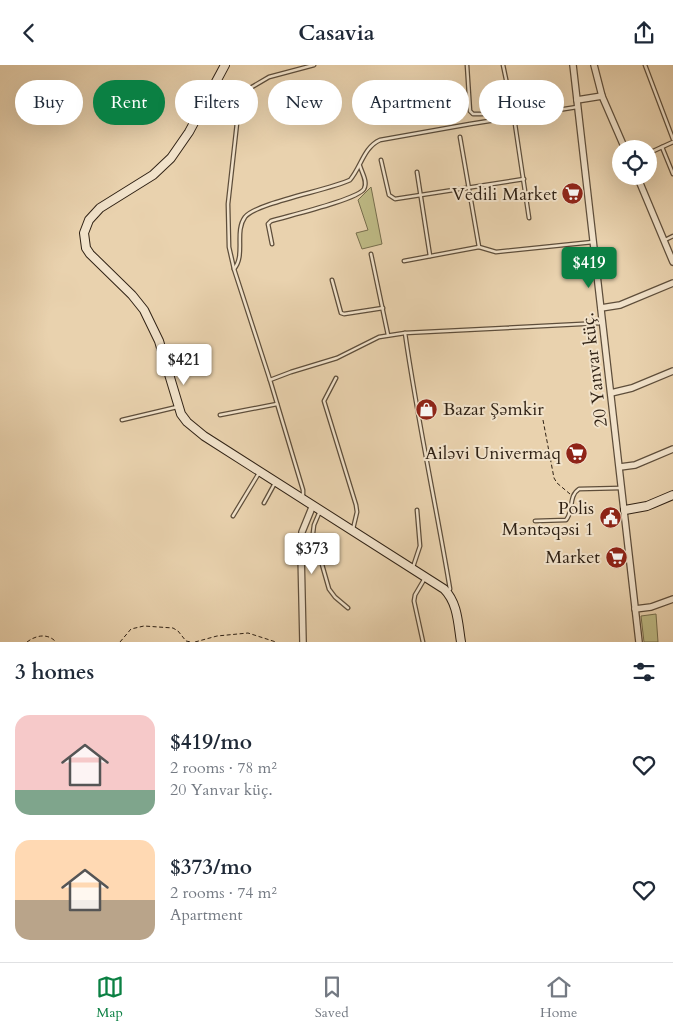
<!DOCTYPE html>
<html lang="en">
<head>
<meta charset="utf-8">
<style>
  :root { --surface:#fff; --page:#f6f6f7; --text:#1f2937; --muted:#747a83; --line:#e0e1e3; --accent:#0b8043 }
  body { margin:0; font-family:Cardo,serif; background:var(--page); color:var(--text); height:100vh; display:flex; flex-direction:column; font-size:19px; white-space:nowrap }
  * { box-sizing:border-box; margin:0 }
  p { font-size:16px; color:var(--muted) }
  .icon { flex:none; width:28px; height:28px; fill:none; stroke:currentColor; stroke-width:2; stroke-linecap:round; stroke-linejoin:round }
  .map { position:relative; height:577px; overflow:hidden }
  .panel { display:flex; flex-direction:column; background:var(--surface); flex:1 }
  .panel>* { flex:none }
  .top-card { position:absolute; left:15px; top:15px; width:644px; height:45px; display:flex; gap:10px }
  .tools { position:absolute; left:612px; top:75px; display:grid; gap:10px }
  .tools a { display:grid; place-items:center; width:45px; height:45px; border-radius:50%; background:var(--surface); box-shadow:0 5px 20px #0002; font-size:25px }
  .price { position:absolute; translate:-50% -42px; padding:0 11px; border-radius:5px; background:#fff; color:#222; font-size:16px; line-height:32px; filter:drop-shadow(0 1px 2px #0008) }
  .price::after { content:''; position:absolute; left:50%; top:30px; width:15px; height:11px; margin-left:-8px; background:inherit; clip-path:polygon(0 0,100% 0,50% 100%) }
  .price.on { background:var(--accent); color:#fff }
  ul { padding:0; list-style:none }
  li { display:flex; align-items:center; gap:15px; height:125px; padding:0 15px }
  li span { display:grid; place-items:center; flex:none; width:140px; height:100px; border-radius:15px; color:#555 }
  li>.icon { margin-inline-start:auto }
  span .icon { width:60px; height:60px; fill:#fffc; stroke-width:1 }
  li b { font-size:21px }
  h2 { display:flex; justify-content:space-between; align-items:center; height:60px; padding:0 15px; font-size:21px }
  .tag { padding:0 18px; border-radius:22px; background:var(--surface); box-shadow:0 5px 20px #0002; font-size:18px; line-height:45px }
  .tag.on { background:var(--accent); color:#fff }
  header { display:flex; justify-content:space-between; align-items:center; height:65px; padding:0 15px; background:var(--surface); font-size:22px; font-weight:600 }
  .tab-bar { display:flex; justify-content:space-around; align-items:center; height:70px; border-top:1px solid var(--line); background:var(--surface); font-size:14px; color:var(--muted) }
  .tab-bar a { display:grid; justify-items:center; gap:2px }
  .tab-bar .on { color:var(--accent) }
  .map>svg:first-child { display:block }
</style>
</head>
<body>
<header><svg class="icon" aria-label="back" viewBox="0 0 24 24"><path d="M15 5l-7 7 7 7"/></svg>Casavia<svg class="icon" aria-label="share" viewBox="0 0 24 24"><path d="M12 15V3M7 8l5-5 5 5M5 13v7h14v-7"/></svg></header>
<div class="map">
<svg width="673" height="577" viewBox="0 0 673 577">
  <rect width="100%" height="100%" fill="#e9d2ae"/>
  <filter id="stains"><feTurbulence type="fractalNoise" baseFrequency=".004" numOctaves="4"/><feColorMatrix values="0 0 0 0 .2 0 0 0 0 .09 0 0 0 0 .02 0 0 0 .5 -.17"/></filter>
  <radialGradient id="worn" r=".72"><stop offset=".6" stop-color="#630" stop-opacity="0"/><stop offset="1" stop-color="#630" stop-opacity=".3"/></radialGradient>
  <g fill="#beba85" stroke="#776e4d">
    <polygon points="371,122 382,179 362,184 356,168 368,165 358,135"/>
    <polygon points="656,549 658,577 644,577 641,551"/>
  </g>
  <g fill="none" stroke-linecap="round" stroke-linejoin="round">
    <defs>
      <g id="lane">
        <polyline points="467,0 470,46 473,49 482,49 507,45 511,38 503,0"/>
        <polyline points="645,0 673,74"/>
        <polyline points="515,59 529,153"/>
        <polyline points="460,72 479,182 496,187 593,177"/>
        <polyline points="662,82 673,109"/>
        <polyline points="649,88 673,77"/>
        <polyline points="381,95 389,130 395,134 524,114"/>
        <polyline points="417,107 430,191"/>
        <polyline points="665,175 673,171"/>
        <path d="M272 179 268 159 271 156C287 151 357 135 364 124 368 117 362 108 360 101"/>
        <polyline points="371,189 388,270"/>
        <polyline points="404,196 479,182"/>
        <path d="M234 204C246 190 234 167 245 152 256 138 329 125 350 115 361 102 364 82 380 75L470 59 577 42"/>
        <polyline points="332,215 341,248 344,249 383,243"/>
        <polyline points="336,313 324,336 356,440 357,447 353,464"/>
        <polyline points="270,315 234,204 229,182 228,139 237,58 245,32 252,22 269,12 314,0"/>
        <polyline points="220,350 277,339"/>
        <polyline points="122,355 177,342"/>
        <polyline points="303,430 303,425 270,315 291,307 337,293 379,272 405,268"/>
        <polyline points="264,438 275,418"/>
        <polyline points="320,446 314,460 313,468 329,524 335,532 348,543"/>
        <polyline points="233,451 259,408"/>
        <path d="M535 456 566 455C574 446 568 431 579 424L621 423"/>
        <polyline points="413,502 420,481 417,445"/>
        <path d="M448 526 450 524 449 518C435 435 417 352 405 268L601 258"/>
        <polyline points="423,577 414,536 415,530 425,513"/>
      </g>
      <g id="street">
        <polyline points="573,0 639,577"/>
        <polyline points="594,0 602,31 625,84"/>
        <polyline points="577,35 602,31"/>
        <polyline points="637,111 673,197"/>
        <polyline points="601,243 620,240 673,218"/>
        <polyline points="611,328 632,323 673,306"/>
        <polyline points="620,402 635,400 673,384"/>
        <polyline points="635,544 651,542 673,534"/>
        <polyline points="303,577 301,487 302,467 313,440"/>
      </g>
      <g id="secondary">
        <path d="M225 0 189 67 171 93 153 110 100 143 89 155 84 168 86 183 90 189 132 230 144 245 159 276 181 349 187 357 204 371 444 524C458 538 458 559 461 577"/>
        <polyline points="625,445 647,441 673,430"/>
      </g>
    </defs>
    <use href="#lane" stroke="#5e4e3b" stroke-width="5"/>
    <use href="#street" stroke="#5e4e3b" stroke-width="8"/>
    <use href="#secondary" stroke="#302215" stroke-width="10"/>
    <g stroke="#302215" stroke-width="1" stroke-dasharray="4 2.5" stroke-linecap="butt">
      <polyline points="543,355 554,413 557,418 570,429"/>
      <path d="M27 577C36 570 48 568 56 577"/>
      <polyline points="120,577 131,564 144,561 173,563 178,566 186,576 191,577"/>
      <polyline points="195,577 217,571 248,568 276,577"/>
    </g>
    <use href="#lane" stroke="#f1e2ca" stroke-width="2.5"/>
    <use href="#street" stroke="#f1e2ca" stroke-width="5.5"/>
    <use href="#secondary" stroke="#f1e2ca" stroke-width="8"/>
  </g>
  <defs>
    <symbol id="supermarket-disc" viewBox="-11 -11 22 22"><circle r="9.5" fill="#8f2418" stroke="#f1e2ca"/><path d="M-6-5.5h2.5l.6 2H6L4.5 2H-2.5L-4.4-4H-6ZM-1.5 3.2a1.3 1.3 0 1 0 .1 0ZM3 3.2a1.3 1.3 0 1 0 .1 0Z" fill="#fff"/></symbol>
    <symbol id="shop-disc" viewBox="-11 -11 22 22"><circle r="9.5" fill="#8f2418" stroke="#f1e2ca"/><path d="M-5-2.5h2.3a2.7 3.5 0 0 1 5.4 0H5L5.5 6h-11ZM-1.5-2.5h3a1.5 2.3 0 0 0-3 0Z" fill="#fff"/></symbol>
    <symbol id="civic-disc" viewBox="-11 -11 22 22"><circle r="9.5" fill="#8f2418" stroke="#f1e2ca"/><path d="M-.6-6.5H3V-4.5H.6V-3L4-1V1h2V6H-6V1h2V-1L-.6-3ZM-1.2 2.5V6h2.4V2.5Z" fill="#fff"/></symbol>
  </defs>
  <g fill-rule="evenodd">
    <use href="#supermarket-disc" x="560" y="116" width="25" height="25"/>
    <use href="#shop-disc" x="414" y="332" width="25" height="25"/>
    <use href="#supermarket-disc" x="564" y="376" width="25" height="25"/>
    <use href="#civic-disc" x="598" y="440" width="25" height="25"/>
    <use href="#supermarket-disc" x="604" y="480" width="25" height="25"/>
  </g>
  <g text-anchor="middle" stroke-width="4" stroke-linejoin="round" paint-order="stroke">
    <g font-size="18" fill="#302215" stroke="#f1e2ca" text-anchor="end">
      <text x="557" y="135">Vedili Market</text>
      <text x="443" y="350" text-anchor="start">Bazar Şəmkir</text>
      <text x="561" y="394">Ailəvi Univermaq</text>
      <text x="594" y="449">Polis<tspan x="594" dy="21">Məntəqəsi 1</tspan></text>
      <text x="600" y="498">Market</text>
    </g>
    <g font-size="18" fill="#302215" stroke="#f1e2ca">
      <text transform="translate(594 305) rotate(-97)" y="6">20 Yanvar küç.</text>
    </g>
  </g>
  <rect width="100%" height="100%" filter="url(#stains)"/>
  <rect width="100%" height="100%" fill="url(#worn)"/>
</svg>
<div class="tools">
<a><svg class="icon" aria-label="locate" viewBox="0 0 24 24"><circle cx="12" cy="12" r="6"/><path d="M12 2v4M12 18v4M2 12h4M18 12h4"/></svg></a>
</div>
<b class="price on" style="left:589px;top:224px">$419</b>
<b class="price" style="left:184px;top:321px">$421</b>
<b class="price" style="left:312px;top:510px">$373</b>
<div class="top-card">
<a class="tag">Buy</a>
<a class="tag on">Rent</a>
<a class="tag">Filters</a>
<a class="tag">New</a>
<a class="tag">Apartment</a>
<a class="tag">House</a>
</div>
</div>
<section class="panel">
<h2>3 homes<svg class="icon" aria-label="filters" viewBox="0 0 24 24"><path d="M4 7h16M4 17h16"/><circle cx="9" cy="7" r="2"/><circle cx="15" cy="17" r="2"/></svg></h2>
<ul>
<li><span style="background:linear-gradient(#f6c9c9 75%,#7fa58c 0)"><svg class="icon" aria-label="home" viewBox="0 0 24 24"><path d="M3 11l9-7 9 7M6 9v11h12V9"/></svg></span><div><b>$419/mo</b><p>2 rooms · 78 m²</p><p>20 Yanvar küç.</p></div><svg class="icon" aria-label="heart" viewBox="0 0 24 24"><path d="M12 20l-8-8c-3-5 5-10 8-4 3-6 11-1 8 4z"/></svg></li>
<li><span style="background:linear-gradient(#ffd9b3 60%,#b9a48a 0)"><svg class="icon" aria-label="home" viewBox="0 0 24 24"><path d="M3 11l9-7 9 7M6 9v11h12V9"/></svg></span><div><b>$373/mo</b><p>2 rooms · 74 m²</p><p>Apartment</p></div><svg class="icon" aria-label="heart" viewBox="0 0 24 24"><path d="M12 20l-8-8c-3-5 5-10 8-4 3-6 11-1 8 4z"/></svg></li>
</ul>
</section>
<nav class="tab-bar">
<a class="on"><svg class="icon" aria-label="map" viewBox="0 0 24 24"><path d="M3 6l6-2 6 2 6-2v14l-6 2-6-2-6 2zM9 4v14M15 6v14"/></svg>Map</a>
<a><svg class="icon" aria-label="saved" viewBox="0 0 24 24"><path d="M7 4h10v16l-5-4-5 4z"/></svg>Saved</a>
<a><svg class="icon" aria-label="home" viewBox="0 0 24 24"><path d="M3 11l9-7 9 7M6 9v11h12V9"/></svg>Home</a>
</nav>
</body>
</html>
